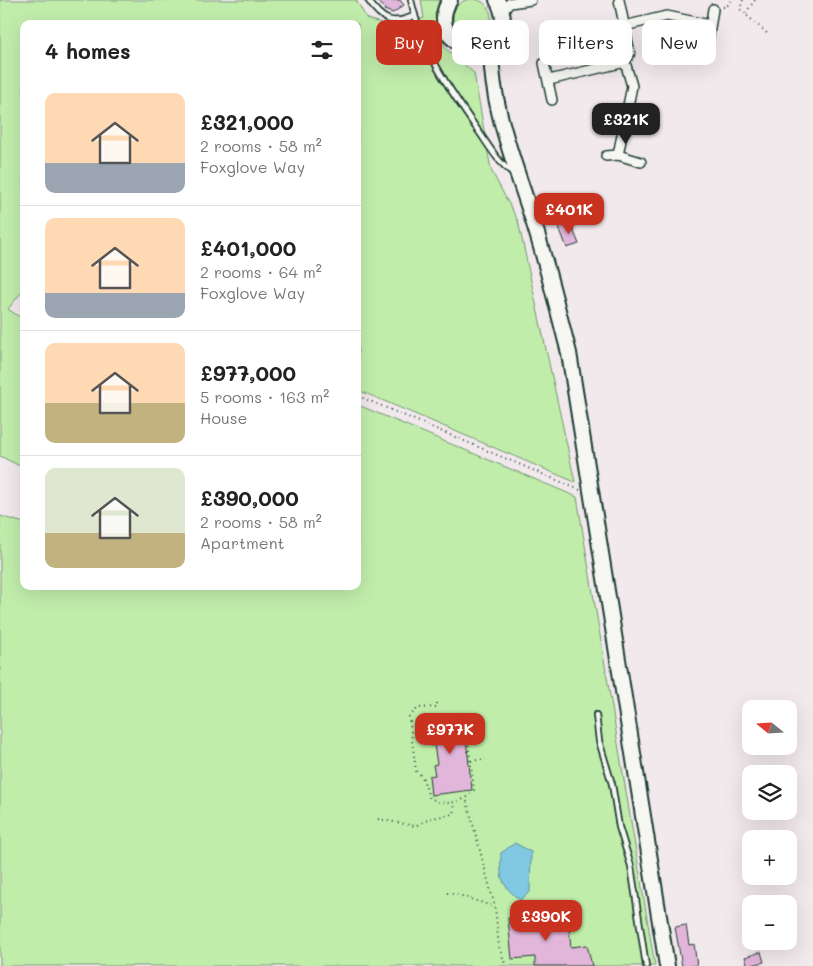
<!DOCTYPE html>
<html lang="en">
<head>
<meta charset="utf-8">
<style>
  :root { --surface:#fff; --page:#f6f6f6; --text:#222; --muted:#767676; --line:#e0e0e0; --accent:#c8321e }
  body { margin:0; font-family:Mali,sans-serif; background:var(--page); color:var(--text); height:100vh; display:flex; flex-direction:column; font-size:19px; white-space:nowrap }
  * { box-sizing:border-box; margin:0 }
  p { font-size:16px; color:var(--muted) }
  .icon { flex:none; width:28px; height:28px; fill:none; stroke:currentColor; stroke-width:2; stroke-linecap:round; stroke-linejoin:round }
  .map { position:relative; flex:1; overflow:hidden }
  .sheet { position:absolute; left:20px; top:20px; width:341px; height:570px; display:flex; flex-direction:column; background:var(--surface); border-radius:10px; box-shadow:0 5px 20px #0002 }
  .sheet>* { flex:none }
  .hud { position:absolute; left:376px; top:20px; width:361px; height:45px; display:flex; gap:10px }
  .needle { width:32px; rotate:288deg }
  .fabs { position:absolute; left:742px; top:700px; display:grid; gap:10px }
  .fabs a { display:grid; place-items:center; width:55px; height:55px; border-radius:10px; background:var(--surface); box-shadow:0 5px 20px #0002; font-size:25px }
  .price { position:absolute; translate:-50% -42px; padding:0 11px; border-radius:10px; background:var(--accent); color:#fff; font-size:16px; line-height:32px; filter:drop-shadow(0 1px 2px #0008) }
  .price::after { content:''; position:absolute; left:50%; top:30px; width:15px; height:11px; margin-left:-8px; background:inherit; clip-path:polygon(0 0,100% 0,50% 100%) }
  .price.selected { background:#222; color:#fff }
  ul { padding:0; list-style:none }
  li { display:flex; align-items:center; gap:15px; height:125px; padding:0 25px }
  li+li { border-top:1px solid var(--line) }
  li span { display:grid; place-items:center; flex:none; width:140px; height:100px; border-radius:10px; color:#555 }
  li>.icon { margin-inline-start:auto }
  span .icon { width:60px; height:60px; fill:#fffc; stroke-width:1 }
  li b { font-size:21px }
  h2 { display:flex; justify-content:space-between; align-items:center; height:60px; padding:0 25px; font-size:21px }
  .chip { padding:0 18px; border-radius:10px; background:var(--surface); box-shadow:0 5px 20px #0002; font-size:18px; line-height:45px }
  .chip.selected { background:var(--accent); color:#fff }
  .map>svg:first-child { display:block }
</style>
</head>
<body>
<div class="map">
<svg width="813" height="966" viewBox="0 0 813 966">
  <rect width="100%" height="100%" fill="#f2e9ed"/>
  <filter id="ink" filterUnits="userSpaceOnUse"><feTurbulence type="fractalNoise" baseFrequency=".02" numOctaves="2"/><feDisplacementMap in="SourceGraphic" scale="10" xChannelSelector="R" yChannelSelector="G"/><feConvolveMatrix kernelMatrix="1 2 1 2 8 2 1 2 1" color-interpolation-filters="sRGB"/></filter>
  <g filter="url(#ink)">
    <g fill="#c1edab" stroke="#709570">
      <circle cx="472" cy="18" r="19"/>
      <polygon points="0,0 356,0 367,19 394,27 424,18 421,0 439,0 435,15 445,48 474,73 491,170 518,221 575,482 358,390 358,24 24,24 24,289 8,309 24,320 24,468 0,456"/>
      <polygon points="358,405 577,497 655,966 0,966 0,516 24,523 24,586 358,586"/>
    </g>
    <path fill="#81c9e2" stroke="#5a919c" d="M515 843 531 852 530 892 520 900C500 884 500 878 501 853Z"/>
    <g fill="#e2b6da" stroke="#1f3d34">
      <polygon points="376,0 400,0 404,5 393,13 384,10 385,8"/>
      <polygon points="570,222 579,244 567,248 559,227"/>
      <polygon points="463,713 472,790 431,795 429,776 435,775 433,765 437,764 434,745 431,746 429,736 433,735 431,717"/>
      <polygon points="558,914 558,919 572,918 572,927 569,928 571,947 587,945 592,966 535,966 535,957 512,959 508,918"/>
      <polygon points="686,925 689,945 694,944 697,966 682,966 675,927"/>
      <polygon points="761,952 764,962 748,966 745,957"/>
    </g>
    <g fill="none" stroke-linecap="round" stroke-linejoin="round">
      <defs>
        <g id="lane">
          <path d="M368 0C381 19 392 27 415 15"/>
          <path d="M411 0C421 48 449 89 477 129 488 144 497 162 513 173"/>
          <polyline points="596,715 599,741 612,784 619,827 631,866 646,966"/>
        </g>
        <g id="street">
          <polyline points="502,11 510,3 531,0"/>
          <polyline points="624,26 667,16 710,25"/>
          <polyline points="708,41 713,9"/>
          <polyline points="544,63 552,100"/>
          <polyline points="549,80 625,62"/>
          <polyline points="618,155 632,86 625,62 630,53 619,0"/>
          <polyline points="606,156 618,155 641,162"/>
        </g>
        <g id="primary">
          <path d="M450 0C425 39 485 68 501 29 505 19 502 9 497 0"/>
          <path d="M492 42C487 100 518 171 535 227 548 269 558 311 569 353L667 966"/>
        </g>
      </defs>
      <use href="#lane" stroke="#1f3d34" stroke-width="8"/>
      <use href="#street" stroke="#1f3d34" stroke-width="12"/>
      <use href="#primary" stroke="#1f3d34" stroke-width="18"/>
      <g stroke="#1f3d34" stroke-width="2" stroke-dasharray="1 4" stroke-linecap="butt">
        <polyline points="743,0 740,9 745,14"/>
        <polyline points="755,0 745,14 768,34"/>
        <polyline points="723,7 726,7 732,0"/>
        <polyline points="358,396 580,490"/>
        <path d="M437 703V707L418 708 409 717 416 771 422 776 429 797C441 805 453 804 466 798"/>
        <polyline points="484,740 468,741 474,790 466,798 495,907 499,947 506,966"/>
        <polyline points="471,761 486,759"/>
        <polyline points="378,819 415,826 432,818 453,814 455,803"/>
        <polyline points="447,893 456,894 495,907"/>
      </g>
      <use href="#lane" stroke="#f6f6f2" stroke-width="4.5"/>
      <use href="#street" stroke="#f6f6f2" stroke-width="9"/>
      <use href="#primary" stroke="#f6f6f2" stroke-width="14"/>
    </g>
  </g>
</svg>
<div class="fabs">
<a><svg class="needle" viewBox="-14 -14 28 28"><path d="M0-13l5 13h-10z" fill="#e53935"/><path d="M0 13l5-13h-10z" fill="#767676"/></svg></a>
<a><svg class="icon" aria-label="layers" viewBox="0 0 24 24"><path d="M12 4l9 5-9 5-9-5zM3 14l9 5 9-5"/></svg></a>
<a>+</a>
<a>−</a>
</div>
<b class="price selected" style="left:626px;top:145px">£321K</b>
<b class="price" style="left:569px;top:235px">£401K</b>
<b class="price" style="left:450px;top:755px">£977K</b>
<b class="price" style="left:546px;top:942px">£390K</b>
<div class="hud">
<a class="chip selected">Buy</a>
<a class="chip">Rent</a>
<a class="chip">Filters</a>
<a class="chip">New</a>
</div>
<section class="sheet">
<h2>4 homes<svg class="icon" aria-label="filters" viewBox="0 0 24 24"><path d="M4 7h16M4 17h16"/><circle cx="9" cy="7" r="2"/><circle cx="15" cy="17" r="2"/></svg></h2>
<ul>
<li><span style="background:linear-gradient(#ffd9b3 70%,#9aa5b1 0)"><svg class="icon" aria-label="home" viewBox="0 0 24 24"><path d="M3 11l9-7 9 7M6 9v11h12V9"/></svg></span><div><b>£321,000</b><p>2 rooms · 58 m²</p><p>Foxglove Way</p></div></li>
<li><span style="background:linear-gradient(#ffd9b3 75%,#9aa5b1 0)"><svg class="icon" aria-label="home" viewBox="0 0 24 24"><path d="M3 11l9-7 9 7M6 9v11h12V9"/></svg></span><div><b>£401,000</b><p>2 rooms · 64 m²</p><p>Foxglove Way</p></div></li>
<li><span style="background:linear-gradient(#ffd9b3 60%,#c2b280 0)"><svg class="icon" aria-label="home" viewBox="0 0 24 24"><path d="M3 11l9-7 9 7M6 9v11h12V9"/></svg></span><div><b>£977,000</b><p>5 rooms · 163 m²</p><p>House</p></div></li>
<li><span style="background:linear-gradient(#dfe7d0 65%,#c2b280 0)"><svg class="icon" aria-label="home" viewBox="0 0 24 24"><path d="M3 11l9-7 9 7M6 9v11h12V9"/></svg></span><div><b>£390,000</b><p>2 rooms · 58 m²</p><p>Apartment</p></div></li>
</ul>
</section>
</div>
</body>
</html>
